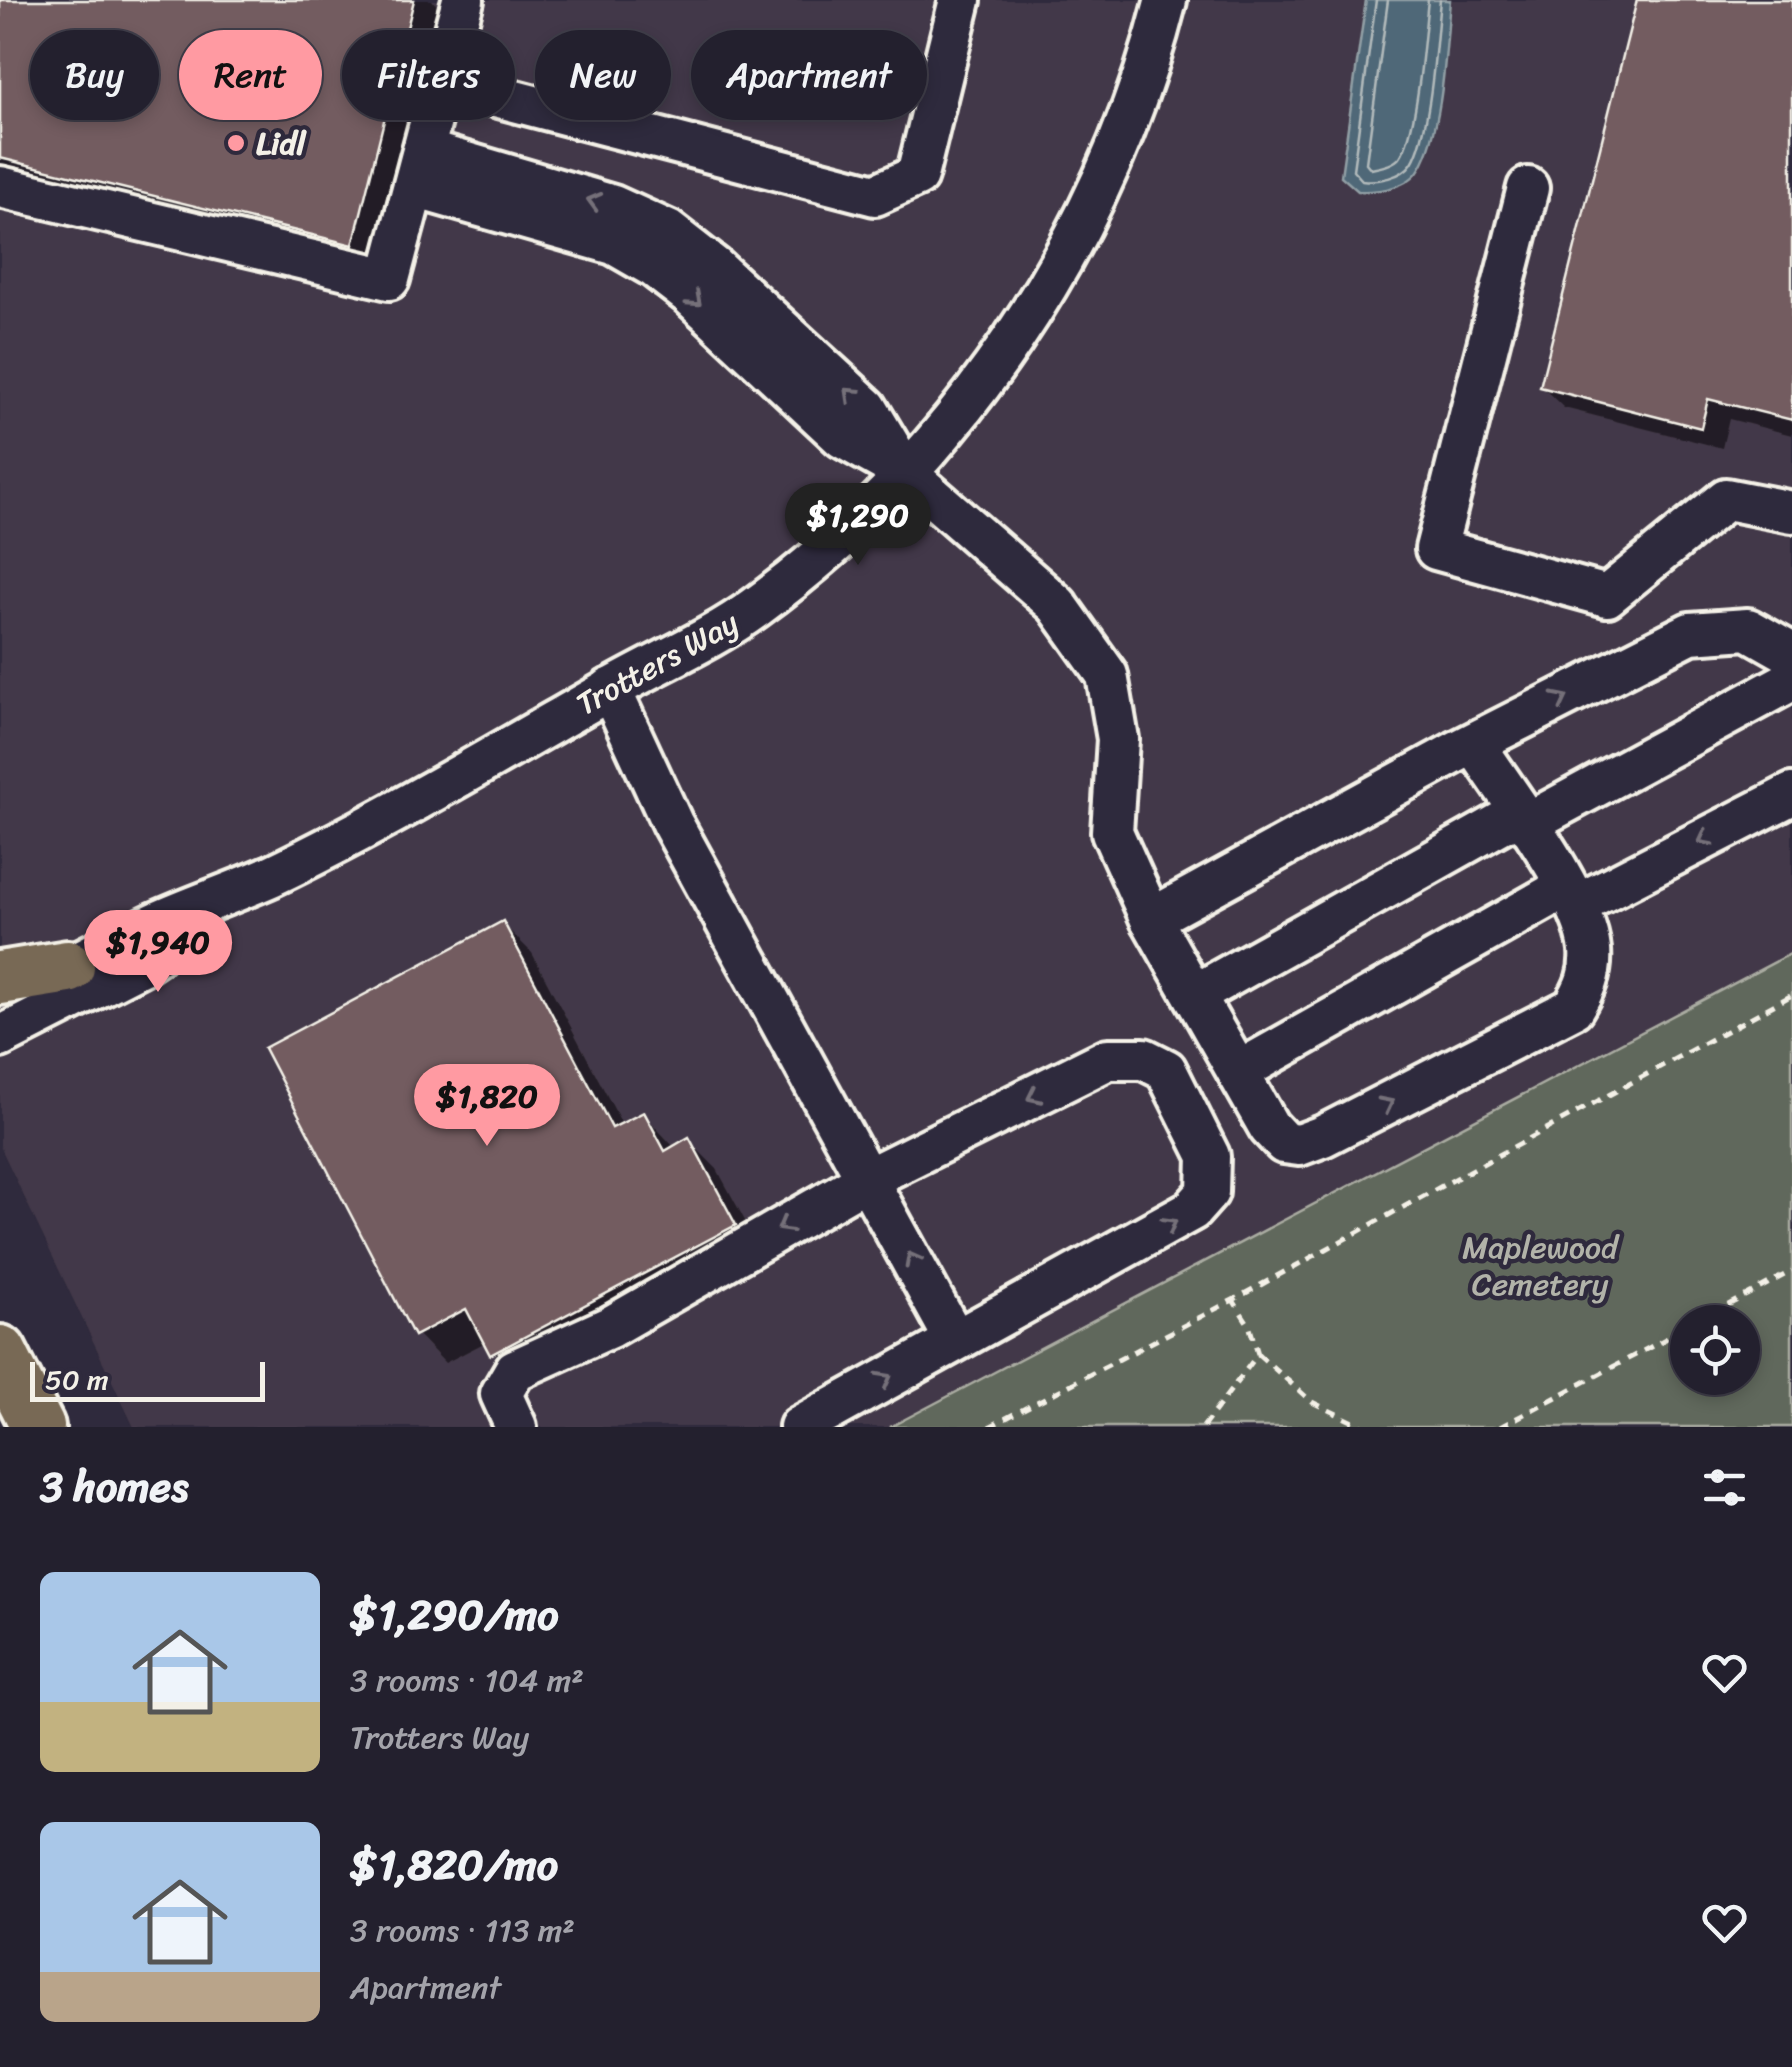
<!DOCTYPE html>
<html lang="en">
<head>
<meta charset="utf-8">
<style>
  :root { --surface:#23202e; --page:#2f2d3a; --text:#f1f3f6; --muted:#a3a3aa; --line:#403e4a; --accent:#ff9aa2 }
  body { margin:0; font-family:Sriracha,sans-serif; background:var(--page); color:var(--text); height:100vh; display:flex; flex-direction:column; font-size:38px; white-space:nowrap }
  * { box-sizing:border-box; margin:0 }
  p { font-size:32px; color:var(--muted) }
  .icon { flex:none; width:55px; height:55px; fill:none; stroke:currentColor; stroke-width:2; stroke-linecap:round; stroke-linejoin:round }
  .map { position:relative; height:1427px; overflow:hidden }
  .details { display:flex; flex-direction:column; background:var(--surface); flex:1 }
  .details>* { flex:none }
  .guide { position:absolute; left:30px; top:30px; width:1000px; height:90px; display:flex; gap:20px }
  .fabs { position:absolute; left:1670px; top:1305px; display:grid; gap:20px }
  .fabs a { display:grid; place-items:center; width:90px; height:90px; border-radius:50%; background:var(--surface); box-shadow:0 5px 15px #0003,0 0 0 2px var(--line); font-size:50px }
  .scale { position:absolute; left:30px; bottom:25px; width:235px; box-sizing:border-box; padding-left:10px; border:5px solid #f4f1e8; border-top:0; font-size:28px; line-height:35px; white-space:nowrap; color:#f4f1e8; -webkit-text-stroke:8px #2f2a3d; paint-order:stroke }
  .price { position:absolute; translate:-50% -85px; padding:0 22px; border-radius:35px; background:var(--accent); color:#111; font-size:32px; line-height:65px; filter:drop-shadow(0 2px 5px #0008) }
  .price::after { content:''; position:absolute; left:50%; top:60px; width:30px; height:22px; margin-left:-15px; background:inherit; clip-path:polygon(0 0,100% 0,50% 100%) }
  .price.on { background:#222; color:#fff }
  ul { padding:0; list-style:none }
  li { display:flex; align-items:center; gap:30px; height:250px; padding:0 40px }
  li span { display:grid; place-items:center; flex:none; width:280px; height:200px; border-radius:15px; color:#555 }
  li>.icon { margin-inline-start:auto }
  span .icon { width:120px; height:120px; fill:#fffc; stroke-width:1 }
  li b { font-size:42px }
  h2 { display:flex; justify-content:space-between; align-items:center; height:120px; padding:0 40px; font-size:42px }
  .tag { padding:0 35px; border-radius:45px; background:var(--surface); box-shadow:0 5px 15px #0003,0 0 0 2px var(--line); font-size:35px; line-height:90px }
  .tag.on { background:var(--accent); color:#111 }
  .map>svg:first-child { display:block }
</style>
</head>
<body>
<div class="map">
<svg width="1792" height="1427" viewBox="0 0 1792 1427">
  <rect width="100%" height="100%" fill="#2f2a3d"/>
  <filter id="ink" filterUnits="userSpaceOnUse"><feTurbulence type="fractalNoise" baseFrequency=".01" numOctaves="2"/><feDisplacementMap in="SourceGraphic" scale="20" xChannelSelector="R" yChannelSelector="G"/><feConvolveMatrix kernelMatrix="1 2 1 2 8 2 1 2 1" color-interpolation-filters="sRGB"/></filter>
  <g filter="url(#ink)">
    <polygon fill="#433948" points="0,0 1792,0 1792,953 890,1427 134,1427 0,1146"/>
    <path fill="#61685b" stroke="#aaaca2" stroke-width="2.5" fill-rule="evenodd" d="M1792 953V1427H890ZM1688 1322H1742V1378H1688Z"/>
    <path fill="#4f6878" stroke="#919fa5" stroke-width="2.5" d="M1366 0H1450C1446 45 1443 130 1420 168 1409 188 1378 192 1358 191L1341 176Z"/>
    <g fill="#0007">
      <polygon points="0,0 432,0 438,7 374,266 0,173"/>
      <polygon points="1640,0 1792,0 1792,435 1729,419 1722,448 1564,408 1542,387"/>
      <polygon points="503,924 532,953 623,1126 644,1115 675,1148 689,1141 717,1169 763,1254 521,1383 486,1342 445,1363 417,1334"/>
    </g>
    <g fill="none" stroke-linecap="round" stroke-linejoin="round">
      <g stroke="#b2babb" stroke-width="2.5">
        <path d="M1376 0 1353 170 1362 180C1377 182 1402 178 1412 163 1431 132 1436 39 1440 0"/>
        <path d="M1388 0 1366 163 1371 169C1380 167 1394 165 1400 157 1418 132 1424 34 1428 0"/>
      </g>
    </g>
    <g fill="#735c61" stroke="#f4f1e8" stroke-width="2.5">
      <polygon points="0,0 414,0 353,245 0,158"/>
      <polygon points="1637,0 1792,0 1792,420 1708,399 1701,428 1540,387"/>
      <polygon points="503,921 612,1128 644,1112 665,1151 689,1137 736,1225 490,1355 466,1309 414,1336 264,1048"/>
    </g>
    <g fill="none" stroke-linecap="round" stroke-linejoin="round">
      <defs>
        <g id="minor">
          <polyline points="442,82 875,195 917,176 960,0"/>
          <polyline points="425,151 613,206 668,231 714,267 867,408 904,470"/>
          <polyline points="0,187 389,279 463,0"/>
          <polyline points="414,187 614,244 654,267 689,294 842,437 906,473 1057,605 1107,675 1118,739 1112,832 1151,919"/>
          <polyline points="1528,188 1436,549 1607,596 1726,499 1792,512"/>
          <polyline points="610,689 672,823 955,1340"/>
          <path d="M1474 743C1508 796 1584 892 1590 950 1592 973 1584 990 1573 1008L1323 1136 1299 1145 1284 1143 1269 1127 1151 919 1456 752 1690 633 1748 629 1792 654"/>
          <polyline points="1526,824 1792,680"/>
          <polyline points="1577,905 1792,794"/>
          <path d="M44 979C81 961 118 941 156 923 193 906 233 893 271 876 385 821 496 755 606 692 654 664 710 641 755 608 956 461 1105 241 1166 0"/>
          <polyline points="1195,995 1519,813"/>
          <polyline points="0,1037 139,966 197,926"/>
          <polyline points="1238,1072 1566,887"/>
          <polyline points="516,1427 501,1394 515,1370 610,1327 869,1178 1108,1059 1144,1059 1166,1070 1209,1156 1208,1192 1192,1210 800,1427"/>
        </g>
        <g id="major">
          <polyline points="0,978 68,967"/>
          <polyline points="0,1352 38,1427"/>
        </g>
      </defs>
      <use href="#minor" stroke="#f4f1e8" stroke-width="48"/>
      <use href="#major" stroke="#f4f1e8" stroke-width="60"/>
      <g stroke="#f4f1e8" stroke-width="5" stroke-dasharray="10 8" stroke-linecap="butt">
        <polyline points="1696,1322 1792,1271"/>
        <polyline points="1258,1354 1312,1402 1364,1427"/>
        <polyline points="989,1427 1233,1300 1792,995"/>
        <polyline points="1203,1427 1258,1354 1249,1325 1233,1300"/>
        <polyline points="1500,1427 1688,1327"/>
      </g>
      <use href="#minor" stroke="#2f2a3d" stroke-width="40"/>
      <use href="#major" stroke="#786954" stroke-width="52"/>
    </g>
    <defs><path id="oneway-chevron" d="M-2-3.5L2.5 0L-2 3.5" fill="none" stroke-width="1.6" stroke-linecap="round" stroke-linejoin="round" transform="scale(2.5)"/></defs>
    <g stroke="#747079">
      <use href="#oneway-chevron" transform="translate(594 201) rotate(-164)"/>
      <use href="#oneway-chevron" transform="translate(695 300) rotate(42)"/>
      <use href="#oneway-chevron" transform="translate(851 394) rotate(-137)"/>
      <use href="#oneway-chevron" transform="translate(1561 699) rotate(-27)"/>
      <use href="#oneway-chevron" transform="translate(1705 839) rotate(153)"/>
      <use href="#oneway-chevron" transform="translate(1034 1096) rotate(154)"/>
      <use href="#oneway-chevron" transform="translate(1387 1104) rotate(-27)"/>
      <use href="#oneway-chevron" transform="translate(1170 1224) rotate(-30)"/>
      <use href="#oneway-chevron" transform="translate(784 1226) rotate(150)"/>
      <use href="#oneway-chevron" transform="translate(912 1259) rotate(-118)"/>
      <use href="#oneway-chevron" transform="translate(885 1379) rotate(-29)"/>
    </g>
  </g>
  <circle fill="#ff9aa2" stroke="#2f2a3d" stroke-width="4" cx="236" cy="143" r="10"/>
  <g text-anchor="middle" stroke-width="9" stroke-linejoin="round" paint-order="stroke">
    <g font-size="32" font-weight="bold" fill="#f4f1e8" stroke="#2f2a3d" text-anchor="start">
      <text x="256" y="154">Lidl</text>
    </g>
    <g font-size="32" fill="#f4f1e8" stroke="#2f2a3d">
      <text transform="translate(657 663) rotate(-29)" y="11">Trotters Way</text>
    </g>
    <g font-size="32" fill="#b2b3a9" stroke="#2f2a3d">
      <text x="1540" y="1258">Maplewood<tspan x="1540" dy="37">Cemetery</tspan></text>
    </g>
  </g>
</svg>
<div class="fabs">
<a><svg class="icon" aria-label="locate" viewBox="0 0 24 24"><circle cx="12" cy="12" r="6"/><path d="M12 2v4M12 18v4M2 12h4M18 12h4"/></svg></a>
</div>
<div class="scale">50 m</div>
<b class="price on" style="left:858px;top:568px">$1,290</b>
<b class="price" style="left:158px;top:995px">$1,940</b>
<b class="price" style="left:487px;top:1149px">$1,820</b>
<div class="guide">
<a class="tag">Buy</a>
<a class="tag on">Rent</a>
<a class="tag">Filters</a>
<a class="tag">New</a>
<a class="tag">Apartment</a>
</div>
</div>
<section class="details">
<h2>3 homes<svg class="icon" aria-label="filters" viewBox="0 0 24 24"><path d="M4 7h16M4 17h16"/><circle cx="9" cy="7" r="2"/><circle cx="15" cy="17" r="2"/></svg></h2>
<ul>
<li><span style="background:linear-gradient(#a9c7e8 65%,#c2b280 0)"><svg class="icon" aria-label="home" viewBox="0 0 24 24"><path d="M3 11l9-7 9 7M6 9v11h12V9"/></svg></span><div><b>$1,290/mo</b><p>3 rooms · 104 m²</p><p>Trotters Way</p></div><svg class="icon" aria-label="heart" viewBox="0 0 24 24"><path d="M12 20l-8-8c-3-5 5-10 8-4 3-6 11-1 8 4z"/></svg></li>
<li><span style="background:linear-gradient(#a9c7e8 75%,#b9a48a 0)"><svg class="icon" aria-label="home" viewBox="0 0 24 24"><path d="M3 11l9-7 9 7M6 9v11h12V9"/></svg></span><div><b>$1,820/mo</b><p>3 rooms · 113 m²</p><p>Apartment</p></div><svg class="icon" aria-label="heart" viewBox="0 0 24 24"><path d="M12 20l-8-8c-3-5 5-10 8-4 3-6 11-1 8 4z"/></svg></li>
</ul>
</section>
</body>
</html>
